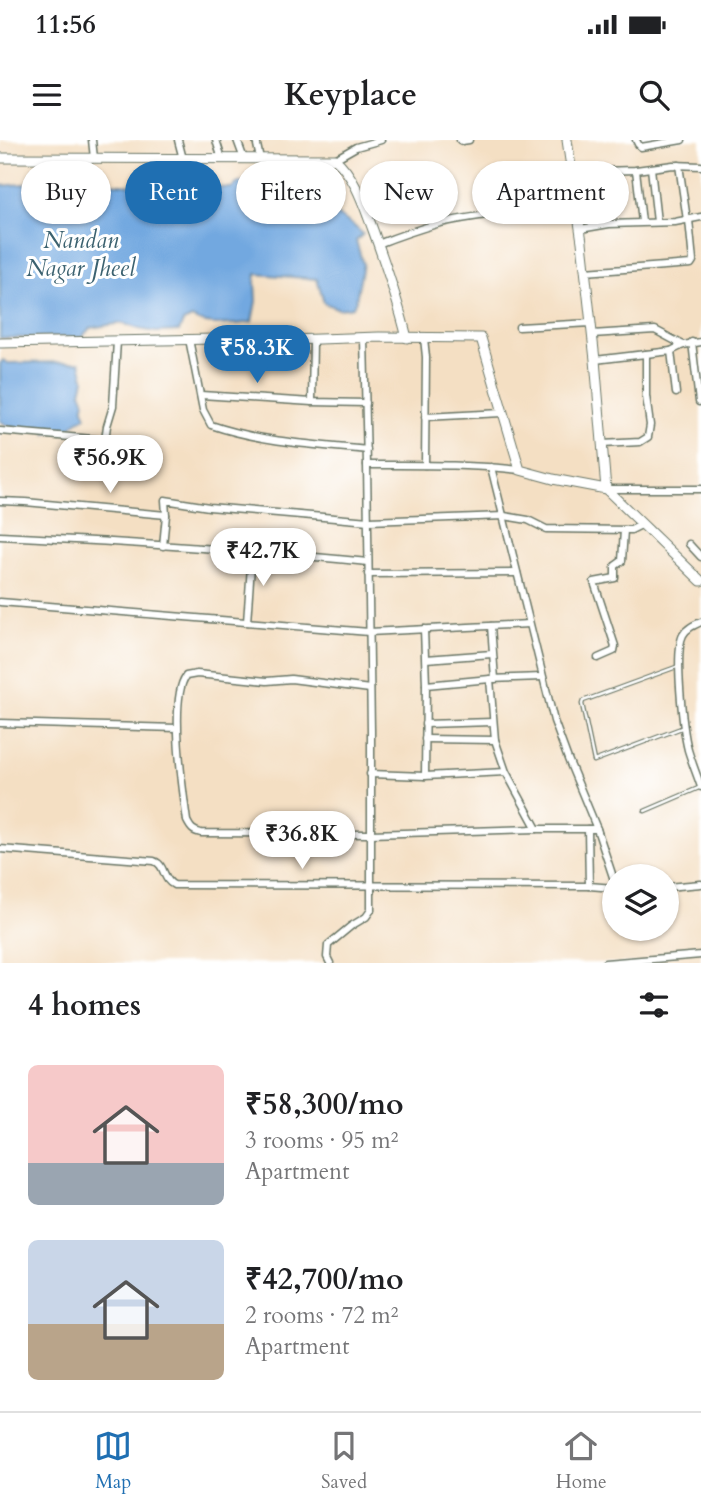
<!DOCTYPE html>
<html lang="en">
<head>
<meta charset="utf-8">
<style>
  :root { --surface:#fff; --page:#f2f2f2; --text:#202124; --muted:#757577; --line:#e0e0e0; --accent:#1f6fb2 }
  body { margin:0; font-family:Cardo,serif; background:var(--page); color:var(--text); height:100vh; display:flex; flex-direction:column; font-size:26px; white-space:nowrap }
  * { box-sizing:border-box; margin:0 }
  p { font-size:23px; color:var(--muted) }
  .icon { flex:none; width:38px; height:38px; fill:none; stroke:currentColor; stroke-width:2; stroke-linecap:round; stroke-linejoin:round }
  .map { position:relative; height:823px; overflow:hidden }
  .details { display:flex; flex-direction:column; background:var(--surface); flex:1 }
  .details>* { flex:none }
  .top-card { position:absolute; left:21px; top:21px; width:660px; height:63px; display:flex; gap:14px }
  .tools { position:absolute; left:602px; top:724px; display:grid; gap:14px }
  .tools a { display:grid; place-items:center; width:77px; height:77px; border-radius:50%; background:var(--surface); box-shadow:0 2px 5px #0004; font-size:35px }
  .price { position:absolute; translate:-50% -60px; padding:0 16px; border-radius:24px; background:#fff; color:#222; font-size:23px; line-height:46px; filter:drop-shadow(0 2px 4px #0008) }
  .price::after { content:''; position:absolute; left:50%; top:42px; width:21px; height:16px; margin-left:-10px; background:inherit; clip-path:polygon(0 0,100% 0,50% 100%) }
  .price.active { background:var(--accent); color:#fff }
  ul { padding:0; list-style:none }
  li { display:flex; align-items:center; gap:21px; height:175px; padding:0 28px }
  li span { display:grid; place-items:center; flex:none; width:196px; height:140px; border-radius:10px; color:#555 }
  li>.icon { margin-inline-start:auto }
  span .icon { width:84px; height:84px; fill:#fffc; stroke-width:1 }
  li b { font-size:30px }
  h2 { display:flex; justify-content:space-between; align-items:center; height:84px; padding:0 28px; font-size:30px }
  .chip { padding:0 24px; border-radius:32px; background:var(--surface); box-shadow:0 2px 5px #0004; font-size:24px; line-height:63px }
  .chip.active { background:var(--accent); color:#fff }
  .status { display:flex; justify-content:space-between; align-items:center; height:49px; padding:0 35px; background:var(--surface); direction:ltr }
  .status svg { height:19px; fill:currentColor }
  header { display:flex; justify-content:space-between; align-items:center; height:91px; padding:0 28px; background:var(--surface); font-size:32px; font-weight:600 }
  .menu { display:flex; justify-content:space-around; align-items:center; height:98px; border-top:2px solid var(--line); background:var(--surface); font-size:19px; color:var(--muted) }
  .menu a { display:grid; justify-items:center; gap:4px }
  .menu .active { color:var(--accent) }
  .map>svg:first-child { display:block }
</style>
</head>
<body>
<div class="status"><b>11:56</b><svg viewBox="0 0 49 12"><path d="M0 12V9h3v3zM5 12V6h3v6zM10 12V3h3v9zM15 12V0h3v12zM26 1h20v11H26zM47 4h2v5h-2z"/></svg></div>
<header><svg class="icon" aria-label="menu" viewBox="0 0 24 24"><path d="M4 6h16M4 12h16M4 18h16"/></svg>Keyplace<svg class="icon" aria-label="search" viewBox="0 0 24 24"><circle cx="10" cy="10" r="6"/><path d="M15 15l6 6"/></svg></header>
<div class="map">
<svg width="701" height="823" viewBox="0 0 701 823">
  <rect width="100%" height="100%" fill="#fff"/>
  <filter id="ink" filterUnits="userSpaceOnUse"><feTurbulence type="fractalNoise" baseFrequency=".0143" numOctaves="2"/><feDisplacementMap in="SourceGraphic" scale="14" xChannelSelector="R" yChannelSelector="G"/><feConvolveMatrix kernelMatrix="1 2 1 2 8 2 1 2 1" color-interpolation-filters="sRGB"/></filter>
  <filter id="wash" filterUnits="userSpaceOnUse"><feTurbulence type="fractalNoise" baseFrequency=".00686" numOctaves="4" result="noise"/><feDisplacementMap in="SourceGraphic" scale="28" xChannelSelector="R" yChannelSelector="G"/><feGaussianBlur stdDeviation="1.57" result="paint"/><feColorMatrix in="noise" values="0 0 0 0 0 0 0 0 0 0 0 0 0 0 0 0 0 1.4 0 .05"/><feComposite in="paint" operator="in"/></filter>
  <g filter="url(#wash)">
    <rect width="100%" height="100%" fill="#f4dfc3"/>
    <g fill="#72a8e0" stroke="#48728a" stroke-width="2">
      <path d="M91 38 109 43 131 45 140 42 148 43 156 39 177 43 179 48 204 47 231 48 240 42 280 51 298 60 313 58 354 86 363 94 356 101 363 124 356 160 353 167 339 169 324 163 317 139 256 134 255 142 256 161 252 182C236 185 206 187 192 178L183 182 179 191 156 192 139 189 122 183 90 188 82 197 0 198V46C31 43 60 41 91 38Z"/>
      <path d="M3 220 8 223 80 222 84 239 81 252 85 262 83 269 86 277C83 279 79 280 77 282 68 289 68 295 54 292L46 294V289L37 287 30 292 24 290H16L13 286H7L0 281V224Z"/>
    </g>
  </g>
  <g filter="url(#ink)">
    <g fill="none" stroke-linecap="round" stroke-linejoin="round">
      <defs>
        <g id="lane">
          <polyline points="679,526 583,561 582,564 594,621 684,587"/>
          <polyline points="645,671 701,647"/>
        </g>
        <g id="street">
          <polyline points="92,0 94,18"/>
          <polyline points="178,0 183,19"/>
          <polyline points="216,0 222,19"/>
          <polyline points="237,0 244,19"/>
          <polyline points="256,0 260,19"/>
          <polyline points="460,0 462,1 469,0"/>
          <polyline points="636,0 638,4 641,7 682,0"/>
          <polyline points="335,19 356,7 381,0"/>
          <polyline points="679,25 687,80"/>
          <polyline points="651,28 657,82"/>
          <polyline points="636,30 642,82"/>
          <polyline points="398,35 408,61"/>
          <polyline points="573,35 599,31 636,30 673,25 701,26"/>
          <polyline points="367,76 437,51"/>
          <polyline points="580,89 609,84 675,82 701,77"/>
          <path d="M378 104C398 96 419 89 440 83 484 73 533 70 577 65"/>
          <polyline points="585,132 691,124 693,121 689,80"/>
          <polyline points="519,187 591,183"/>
          <polyline points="592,194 655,190 683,205"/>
          <polyline points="364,198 367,325"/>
          <polyline points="424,198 426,217 425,325"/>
          <path d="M189 199 203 270 211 285C261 302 315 305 367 310"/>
          <polyline points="313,200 312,262 366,263"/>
          <polyline points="117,201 113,266 107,286 105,300 132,303"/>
          <polyline points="692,202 699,262"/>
          <polyline points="671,211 683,205 701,202"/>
          <polyline points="595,220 671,211 676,253"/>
          <polyline points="201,255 312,262"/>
          <polyline points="425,277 502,273"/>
          <polyline points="0,291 105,300"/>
          <polyline points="602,304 640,302 648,297 650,285 646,256 646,214"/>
          <polyline points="491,327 554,581 568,619 597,689 614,740"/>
          <polyline points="606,349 701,349"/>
          <polyline points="0,361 25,362 166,375 163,406"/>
          <polyline points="166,375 165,360 209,367 369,381 504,376 528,380 546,389 631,390 643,384"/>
          <path d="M0 396C123 402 246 410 368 422"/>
          <polyline points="689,404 701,417"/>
          <polyline points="368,434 517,433"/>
          <polyline points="0,462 369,492 529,484"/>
          <polyline points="247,482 252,412"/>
          <path d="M701 482C694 485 687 488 683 495 674 512 683 590 688 610 692 623 697 635 701 647"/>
          <polyline points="491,486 495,539"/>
          <polyline points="424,489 426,545 425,636"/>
          <polyline points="598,518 614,511 615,506 594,442 615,438 615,426 622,421 624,390"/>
          <polyline points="426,519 492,514"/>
          <polyline points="490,539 495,600 506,632"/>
          <polyline points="426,545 490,539 542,537"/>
          <path d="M370 549 291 539 267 541 197 534 186 536C169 558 183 652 187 681 191 689 193 691 201 693L370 694 537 689"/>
          <polyline points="0,583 177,588"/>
          <polyline points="425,584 493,582"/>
          <polyline points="425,599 495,600"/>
          <polyline points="370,634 425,636 506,632 537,689 597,689"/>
          <polyline points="588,689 589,746"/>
          <path d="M0 709 154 721C166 725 162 740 174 745L589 746 614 748"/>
          <polyline points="667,747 701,744"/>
          <path d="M330 823 327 817 328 805 351 786 366 777 371 770V591L367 325C419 325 469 324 520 330"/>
          <polyline points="605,823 701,815"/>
        </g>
        <g id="secondary">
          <polyline points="567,0 582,102 595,220 606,349 701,441"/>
          <path d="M0 18 335 19C355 36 364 66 373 90 386 126 398 161 407 198"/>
          <polyline points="0,203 216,199 289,200 379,197 481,198 520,330 553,339 606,349"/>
        </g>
      </defs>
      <use href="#lane" stroke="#6a7666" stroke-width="5"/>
      <use href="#street" stroke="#6a7666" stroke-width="9"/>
      <use href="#secondary" stroke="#6a7666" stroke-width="11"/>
      <use href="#lane" stroke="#fff" stroke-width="2.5"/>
      <use href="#street" stroke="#fff" stroke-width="6"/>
      <use href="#secondary" stroke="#fff" stroke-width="9"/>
    </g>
  </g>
  <g text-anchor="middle" stroke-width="6" stroke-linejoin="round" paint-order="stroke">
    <g font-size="24" font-style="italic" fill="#3c6270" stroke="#fff">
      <text x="81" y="108">Nandan<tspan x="81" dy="28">Nagar Jheel</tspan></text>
    </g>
  </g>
</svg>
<div class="tools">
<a><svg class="icon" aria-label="layers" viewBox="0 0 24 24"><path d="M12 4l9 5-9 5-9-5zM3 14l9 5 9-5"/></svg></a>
</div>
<b class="price active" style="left:257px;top:245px">₹58.3K</b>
<b class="price" style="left:110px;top:355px">₹56.9K</b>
<b class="price" style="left:263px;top:448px">₹42.7K</b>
<b class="price" style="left:302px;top:731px">₹36.8K</b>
<div class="top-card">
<a class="chip">Buy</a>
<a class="chip active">Rent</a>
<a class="chip">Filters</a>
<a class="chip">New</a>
<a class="chip">Apartment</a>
</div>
</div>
<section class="details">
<h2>4 homes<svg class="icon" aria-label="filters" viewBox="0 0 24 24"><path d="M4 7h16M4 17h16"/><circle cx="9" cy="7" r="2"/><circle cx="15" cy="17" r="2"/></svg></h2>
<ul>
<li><span style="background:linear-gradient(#f6c9c9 70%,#9aa5b1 0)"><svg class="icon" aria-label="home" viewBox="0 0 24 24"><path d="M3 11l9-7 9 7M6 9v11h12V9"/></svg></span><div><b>₹58,300/mo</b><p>3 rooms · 95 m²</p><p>Apartment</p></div></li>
<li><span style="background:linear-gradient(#c9d6e8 60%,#b9a48a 0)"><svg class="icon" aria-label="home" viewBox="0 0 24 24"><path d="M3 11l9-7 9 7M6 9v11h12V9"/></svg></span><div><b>₹42,700/mo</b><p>2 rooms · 72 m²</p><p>Apartment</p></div></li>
</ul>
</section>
<nav class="menu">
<a class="active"><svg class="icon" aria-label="map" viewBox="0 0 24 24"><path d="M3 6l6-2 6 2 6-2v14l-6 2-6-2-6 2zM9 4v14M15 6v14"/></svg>Map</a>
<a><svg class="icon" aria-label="saved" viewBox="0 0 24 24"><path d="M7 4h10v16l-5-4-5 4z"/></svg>Saved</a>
<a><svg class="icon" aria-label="home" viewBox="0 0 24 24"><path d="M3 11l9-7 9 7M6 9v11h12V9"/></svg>Home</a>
</nav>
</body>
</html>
